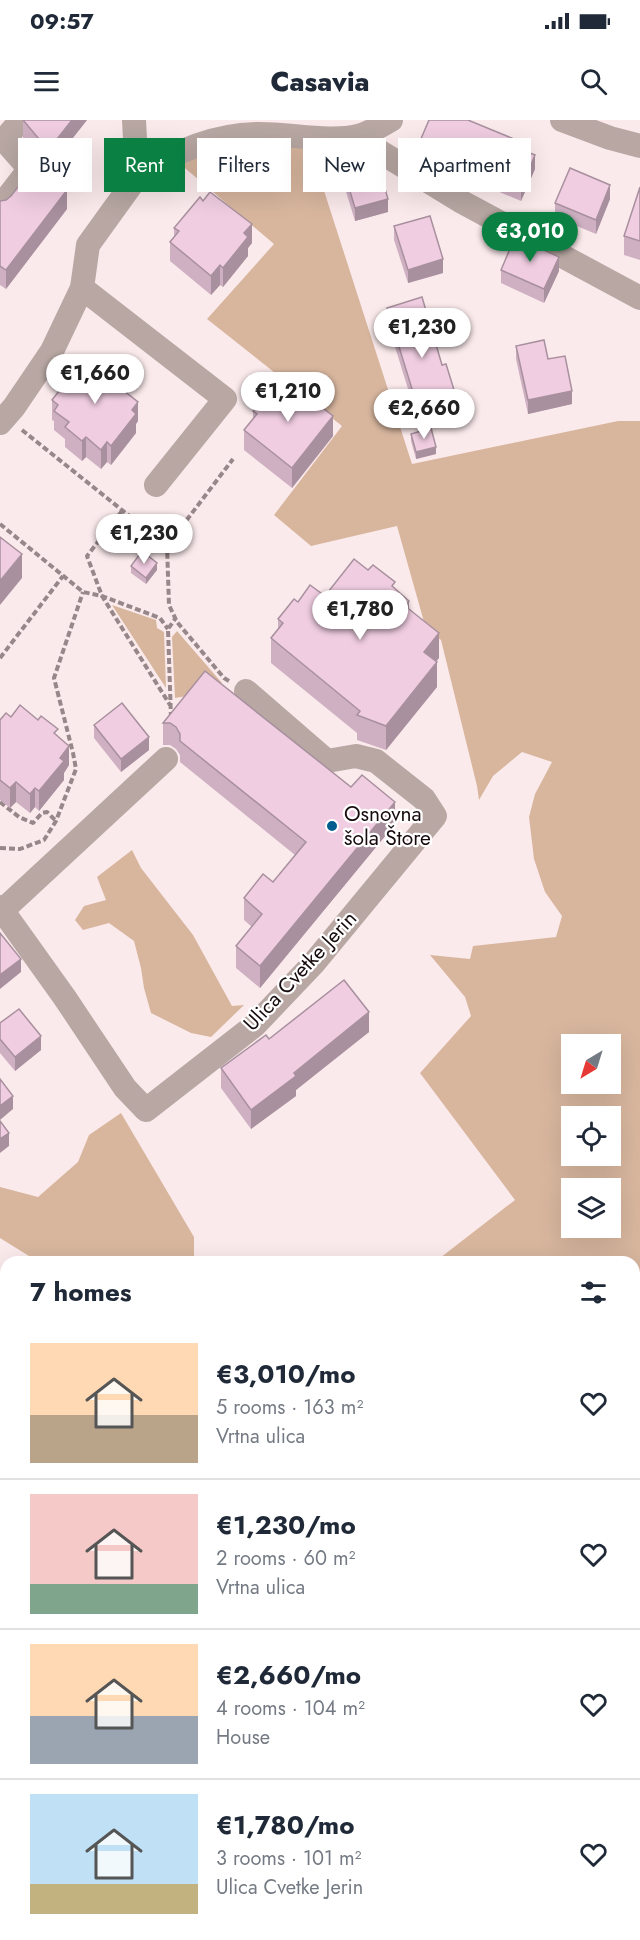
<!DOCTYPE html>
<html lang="en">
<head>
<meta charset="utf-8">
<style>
  :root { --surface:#fff; --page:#f2f2f3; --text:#1f2937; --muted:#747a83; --line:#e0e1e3; --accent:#0b8043 }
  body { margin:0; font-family:Jost,sans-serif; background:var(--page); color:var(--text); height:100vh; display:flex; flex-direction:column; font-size:22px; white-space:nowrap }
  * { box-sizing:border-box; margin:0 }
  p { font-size:20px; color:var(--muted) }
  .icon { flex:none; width:33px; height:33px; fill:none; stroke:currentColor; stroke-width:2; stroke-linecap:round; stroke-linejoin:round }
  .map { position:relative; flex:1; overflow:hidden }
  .drawer { position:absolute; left:0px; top:1136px; width:640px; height:686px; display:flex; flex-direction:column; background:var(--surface); border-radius:18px 18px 0 0; box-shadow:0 6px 24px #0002 }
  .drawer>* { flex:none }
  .guide { position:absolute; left:18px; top:18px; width:604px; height:54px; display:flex; gap:12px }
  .needle { width:39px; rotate:218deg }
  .tools { position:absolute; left:561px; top:914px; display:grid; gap:12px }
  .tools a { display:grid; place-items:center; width:60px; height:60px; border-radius:0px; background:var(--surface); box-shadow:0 6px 24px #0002; font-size:30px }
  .price { position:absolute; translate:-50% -51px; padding:0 14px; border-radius:21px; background:#fff; color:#222; font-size:20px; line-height:39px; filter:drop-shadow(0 2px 3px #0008) }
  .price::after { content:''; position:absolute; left:50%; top:36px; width:18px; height:14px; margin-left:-9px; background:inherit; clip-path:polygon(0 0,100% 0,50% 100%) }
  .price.selected { background:var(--accent); color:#fff }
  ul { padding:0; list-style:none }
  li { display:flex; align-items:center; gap:18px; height:150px; padding:0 30px }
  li+li { border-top:2px solid var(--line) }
  li span { display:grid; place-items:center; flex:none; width:168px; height:120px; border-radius:0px; color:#555 }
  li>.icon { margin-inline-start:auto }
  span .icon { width:72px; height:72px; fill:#fffc; stroke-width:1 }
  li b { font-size:26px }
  h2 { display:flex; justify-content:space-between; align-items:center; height:72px; padding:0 30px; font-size:26px }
  .tag { padding:0 21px; border-radius:0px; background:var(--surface); box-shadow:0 6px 24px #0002; font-size:21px; line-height:54px }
  .tag.selected { background:var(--accent); color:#fff }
  .status { display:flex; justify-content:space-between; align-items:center; height:42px; padding:0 30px; background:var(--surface); direction:ltr }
  .status svg { height:16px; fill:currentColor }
  header { display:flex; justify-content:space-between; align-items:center; height:78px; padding:0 30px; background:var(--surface); font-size:27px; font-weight:800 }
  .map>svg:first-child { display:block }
</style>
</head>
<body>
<div class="status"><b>09:57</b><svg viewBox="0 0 49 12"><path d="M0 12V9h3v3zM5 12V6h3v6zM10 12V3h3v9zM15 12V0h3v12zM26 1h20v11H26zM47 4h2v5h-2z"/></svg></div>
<header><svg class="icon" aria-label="menu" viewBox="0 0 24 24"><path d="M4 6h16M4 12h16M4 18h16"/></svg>Casavia<svg class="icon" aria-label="search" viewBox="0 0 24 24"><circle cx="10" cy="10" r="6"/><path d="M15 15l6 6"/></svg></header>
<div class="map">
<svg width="640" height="1820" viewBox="0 0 640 1820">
  <rect width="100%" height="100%" fill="#fbeaec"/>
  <g fill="#d8b69e" fill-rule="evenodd">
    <path d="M246 21H308L412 344 618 301H640V1251L635 1255 634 1142 436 1141 515 1080 420 953 471 896 465 877 430 835 470 839 473 826 556 817 562 796 545 772 534 739 529 697 535 674 552 642 522 632 493 656 479 680 477 666 441 520 426 509 397 406 311 426 274 395 342 306 207 199 274 124 179 43ZM572 924H610V963H572ZM572 996H610V1035H572ZM572 1068H610V1107H572Z"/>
    <polygon points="112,485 156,500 157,508 164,512 166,568"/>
    <polygon points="177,511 222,563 193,575 175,578 172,517"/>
    <polygon points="132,730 141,748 193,815 232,886 244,885 211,917 191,913 151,893 144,868 141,848 134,821 109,803 83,810 75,800 84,786 106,780 97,757"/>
    <polygon points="121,993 194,1117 194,1138 191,1141 37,1141 0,1118 0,1067 38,1077 78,1042 89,1015"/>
  </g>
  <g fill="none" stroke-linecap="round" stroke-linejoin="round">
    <g stroke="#a381af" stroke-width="40">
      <polyline points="0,1257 6,1261"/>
      <polyline points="634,1357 640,1357"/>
    </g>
    <g stroke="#97878a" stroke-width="4" stroke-dasharray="6 3" stroke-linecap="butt">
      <polyline points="22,310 167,426"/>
      <polyline points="122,391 87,436 102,476 170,585"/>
      <polyline points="0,404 83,472 102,476 160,498 168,509"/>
      <polyline points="0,538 63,456"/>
      <polyline points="229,561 224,558 177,502 169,485 167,426 233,339"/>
      <polyline points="171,598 168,509 175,499"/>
      <polyline points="0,682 19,697 33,703 42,693 47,692 56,701"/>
      <polyline points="0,728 20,729 44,720 56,701 76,649 73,633 54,558 83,472"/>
      <polyline points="634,1270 640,1267"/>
    </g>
    <g stroke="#b8a7a3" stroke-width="24">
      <polyline points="562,0 610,18 640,26"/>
      <polyline points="356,17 462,82 640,178"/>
      <path d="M137 57C173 32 212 15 256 14 287 13 329 23 358 16 370 13 380 6 391 0"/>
      <polyline points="0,87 24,56 28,47 4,20 21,0"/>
      <polyline points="82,168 225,279 156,365"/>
      <polyline points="0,303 14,287 52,231 82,168 88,125 137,57 134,0"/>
      <polyline points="0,787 65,878 125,968 146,990 255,905 313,844 435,696 424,679 376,641 356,636 327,641 246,571"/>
      <polyline points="3,790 166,639"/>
      <polyline points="0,1177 6,1180"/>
      <polyline points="0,1347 6,1350"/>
      <polyline points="634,1479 640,1475"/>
      <polyline points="554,1815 558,1820"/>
    </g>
    <defs>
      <g id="rail">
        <polyline points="0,1413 6,1416"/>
        <polyline points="634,1474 640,1475"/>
        <polyline points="0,1501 6,1510"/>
        <polyline points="0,1714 6,1727"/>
        <polyline points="0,1763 6,1772"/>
        <polyline points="0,1786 6,1795"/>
        <polyline points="634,1797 640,1804"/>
        <polyline points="19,1815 22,1820"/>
        <polyline points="35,1815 38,1820"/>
        <polyline points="60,1815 64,1820"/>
        <polyline points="630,1815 634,1820"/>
      </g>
    </defs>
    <use href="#rail" stroke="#3b2d30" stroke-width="7"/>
    <use href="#rail" stroke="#fff" stroke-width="4.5" stroke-dasharray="14" stroke-linecap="butt"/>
  </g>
  <g fill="#ceb0c2">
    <polygon points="23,0 87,0 50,47 39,39 23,20"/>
    <polygon points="420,21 514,27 535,49 521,81 478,63 478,59 420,35"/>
    <polygon points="343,48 388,92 355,101 343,62"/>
    <polygon points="640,67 640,140 624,135 624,116"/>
    <polygon points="610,79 596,114 555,97 555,83"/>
    <polygon points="0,81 67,89 6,169 0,165"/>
    <polygon points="394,106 443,153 408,163 394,120"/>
    <polygon points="174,108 252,123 248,128 248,136 223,167 220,165 211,175 170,141 170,122 174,117"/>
    <polygon points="501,150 559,151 544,183 501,163"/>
    <polygon points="387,188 442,245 459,300 428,309 436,334 416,339 411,321 411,314 421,311 387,201"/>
    <polygon points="516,226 548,239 572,284 528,294 516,239"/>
    <polygon points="81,250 128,274 138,301 136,304 136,313 111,345 107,342 101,349 86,337 82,341 65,327 65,319 54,310 54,301 52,300 52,280"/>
    <polygon points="268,279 333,316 292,368 244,330 244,310 253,299 253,291"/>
    <polygon points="131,446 157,450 146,464 131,453"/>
    <polygon points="395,469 409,490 439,538 436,541 437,567 386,630 357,620 357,613 271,543 271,518 278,510 278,499 298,482 325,476"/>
    <polygon points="205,551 395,704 260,868 236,848 236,826 252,807 244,800 244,778 273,762 295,735 180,642 180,635 176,629 170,625 163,625 163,603"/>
    <polygon points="11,597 38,600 58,616 69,645 64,653 64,660 39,691 35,687 30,693 16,682 10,688 0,680 0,600"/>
    <polygon points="94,605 149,630 121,652 94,618"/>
    <polygon points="0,903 41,930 15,951 0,933"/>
    <polygon points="369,912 296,970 296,976 251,1009 221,968 221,948 269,919"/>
    <polygon points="634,1491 640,1494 640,1614 635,1617 634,1616"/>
    <polygon points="6,1572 6,1632 0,1623 0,1576"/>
    <polygon points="104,1815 506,1815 509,1820 108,1820"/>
  </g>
  <g fill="#a8909e">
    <polygon points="72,0 87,0 50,47 50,28"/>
    <polygon points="535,35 535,49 521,81 521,68"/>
    <polygon points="610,65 610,79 596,114 596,100"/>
    <polygon points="67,70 67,89 6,169 6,150"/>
    <polygon points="388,79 388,92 355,101 355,88"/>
    <polygon points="252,104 252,123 248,128 248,136 223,167 223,148 244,113"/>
    <polygon points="559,137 559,151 544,183 544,169"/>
    <polygon points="443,139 443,153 408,163 408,150"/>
    <polygon points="220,145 220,165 211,175 211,156"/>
    <polygon points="128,263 128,282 123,270"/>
    <polygon points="572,271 572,284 528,294 528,280"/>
    <polygon points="138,282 138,301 136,304 136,313 111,345 111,326 132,290"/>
    <polygon points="459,286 459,300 421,311 421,298"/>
    <polygon points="333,296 333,316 292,368 292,348"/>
    <polygon points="86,317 86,337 82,341 82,321"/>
    <polygon points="107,322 107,342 101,349 101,330"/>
    <polygon points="436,327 436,334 416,339 416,332"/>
    <polygon points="22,434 22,458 0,485 0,461"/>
    <polygon points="157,443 157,450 146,464 146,458"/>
    <polygon points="409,481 409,505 405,486"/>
    <polygon points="439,513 439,538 424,557 424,532"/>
    <polygon points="437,542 437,567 386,630 386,606"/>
    <polygon points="149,617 149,630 121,652 121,639"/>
    <polygon points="69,626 69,645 64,653 64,660 39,691 39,671 60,638"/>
    <polygon points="16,662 16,682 10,688 10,668"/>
    <polygon points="35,668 35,687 30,693 30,674"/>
    <polygon points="395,682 395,704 260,868 260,846"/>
    <polygon points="21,839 21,852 0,869 0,855"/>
    <polygon points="369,892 369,912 296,970 296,976 251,1009 251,990 294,953"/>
    <polygon points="41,916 41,930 15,951 15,937"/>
    <polygon points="13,976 13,989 0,1000 0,986"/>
    <polygon points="9,1013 9,1026 0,1033 0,1019"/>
    <polygon points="640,1590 640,1614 635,1617 635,1593"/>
  </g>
  <g fill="#f0cde1" stroke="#a8909e" stroke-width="1.5">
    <polygon points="23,0 72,0 50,28 39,19"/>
    <polygon points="429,0 468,0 514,19 512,26 535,35 521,68 478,50 480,46 420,21"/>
    <polygon points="376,38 388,79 355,88 343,48"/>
    <polygon points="35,45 67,70 6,150 0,146 0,81 6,80 11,76"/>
    <polygon points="570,48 610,65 596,100 555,83"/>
    <polygon points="640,67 640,121 624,116"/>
    <polygon points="210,72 252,104 244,113 248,117 223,148 220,145 211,156 170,122 179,111 174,108 200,77 203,81"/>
    <polygon points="430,96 443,139 408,150 394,106"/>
    <polygon points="515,117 559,137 544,169 501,150"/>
    <polygon points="422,177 442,245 446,244 459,286 421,298 387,188"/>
    <polygon points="544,220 548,239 565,236 572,271 528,280 516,226"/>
    <polygon points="90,238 110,254 113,250 128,263 123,270 138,282 132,290 136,294 111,326 107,322 101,330 86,317 82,321 65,307 69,302 54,291 58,285 52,280 78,247 81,250"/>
    <polygon points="284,258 333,296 292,348 244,310 257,294 253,291 264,276 268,279"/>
    <polygon points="431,308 436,327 416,332 411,314"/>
    <polygon points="0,417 22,434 0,461"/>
    <polygon points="142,431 157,443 146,458 131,446"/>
    <polygon points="354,439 368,450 373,445 395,462 392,466 409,481 405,486 439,513 424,532 437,542 386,606 357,595 360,591 271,518 283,503 278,499 294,479 298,482 310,465 325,476"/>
    <polygon points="205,551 351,667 362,655 395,682 260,846 236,826 262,794 244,778 263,754 273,762 306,722 180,621 180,614 176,607 170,603 163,603"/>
    <polygon points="122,583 149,617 121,639 94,605"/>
    <polygon points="20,585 38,600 41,596 58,609 54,613 69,626 60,638 64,641 39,671 35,668 30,674 16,662 10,668 0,660 0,600 6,593 11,597"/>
    <polygon points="0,813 21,839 0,855"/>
    <polygon points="344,860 369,892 294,953 296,956 251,990 221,948 266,915 269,919"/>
    <polygon points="19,889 41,916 15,937 0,919 0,903"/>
    <polygon points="0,959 13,976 0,986"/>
    <polygon points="0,1001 9,1013 0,1019"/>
    <polygon points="637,1489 640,1494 640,1590 635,1593 634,1591 634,1491"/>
    <polygon points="6,1572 6,1608 0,1599 0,1576"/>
    <polygon points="121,1815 506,1815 509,1820 124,1820"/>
  </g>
  <circle fill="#005e8e" stroke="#fff" stroke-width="2" cx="332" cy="706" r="6"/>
  <g text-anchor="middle" stroke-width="4.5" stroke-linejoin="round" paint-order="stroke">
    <g font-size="21" fill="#180b0e" stroke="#fff" text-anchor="start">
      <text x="344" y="701">Osnovna<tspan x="344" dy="24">šola Štore</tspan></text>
    </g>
    <g font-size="21" fill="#180b0e" stroke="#fff">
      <text transform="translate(300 851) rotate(-47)" y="7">Ulica Cvetke Jerin</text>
    </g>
  </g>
</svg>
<div class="tools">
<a><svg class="needle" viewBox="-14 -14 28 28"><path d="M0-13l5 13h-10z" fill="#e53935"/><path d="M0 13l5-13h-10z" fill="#747a83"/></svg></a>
<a><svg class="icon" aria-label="locate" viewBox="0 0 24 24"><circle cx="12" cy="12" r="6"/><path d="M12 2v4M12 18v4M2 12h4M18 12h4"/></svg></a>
<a><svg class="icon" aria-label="layers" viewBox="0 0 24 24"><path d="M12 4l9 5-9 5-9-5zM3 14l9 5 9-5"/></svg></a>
</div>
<b class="price selected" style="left:530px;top:143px">€3,010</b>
<b class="price" style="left:422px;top:239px">€1,230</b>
<b class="price" style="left:95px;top:285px">€1,660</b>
<b class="price" style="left:288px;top:303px">€1,210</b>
<b class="price" style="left:424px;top:320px">€2,660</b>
<b class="price" style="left:144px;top:445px">€1,230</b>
<b class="price" style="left:360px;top:521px">€1,780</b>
<div class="guide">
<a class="tag">Buy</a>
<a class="tag selected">Rent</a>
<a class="tag">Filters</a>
<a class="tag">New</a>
<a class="tag">Apartment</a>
</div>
<section class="drawer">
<h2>7 homes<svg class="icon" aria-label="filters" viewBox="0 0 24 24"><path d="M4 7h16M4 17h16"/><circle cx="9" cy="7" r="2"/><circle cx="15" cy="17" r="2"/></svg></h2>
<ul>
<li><span style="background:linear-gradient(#ffd9b3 60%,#b9a48a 0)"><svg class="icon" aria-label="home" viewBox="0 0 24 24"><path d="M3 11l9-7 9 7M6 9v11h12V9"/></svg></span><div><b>€3,010/mo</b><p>5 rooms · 163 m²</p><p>Vrtna ulica</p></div><svg class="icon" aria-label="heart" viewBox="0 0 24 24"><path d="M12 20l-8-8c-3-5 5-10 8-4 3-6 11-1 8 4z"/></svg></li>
<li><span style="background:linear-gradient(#f6c9c9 75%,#7fa58c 0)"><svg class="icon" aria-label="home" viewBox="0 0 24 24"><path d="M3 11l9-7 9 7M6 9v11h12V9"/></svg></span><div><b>€1,230/mo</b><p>2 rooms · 60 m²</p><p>Vrtna ulica</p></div><svg class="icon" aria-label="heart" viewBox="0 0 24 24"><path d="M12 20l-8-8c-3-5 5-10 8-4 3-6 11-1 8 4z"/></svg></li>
<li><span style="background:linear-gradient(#ffd9b3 60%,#9aa5b1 0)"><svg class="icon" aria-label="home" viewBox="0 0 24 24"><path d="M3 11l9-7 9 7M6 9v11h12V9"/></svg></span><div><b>€2,660/mo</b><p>4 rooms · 104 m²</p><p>House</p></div><svg class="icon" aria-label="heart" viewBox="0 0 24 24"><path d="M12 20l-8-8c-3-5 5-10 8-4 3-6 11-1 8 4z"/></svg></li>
<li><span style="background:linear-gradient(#bfe0f5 75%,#c2b280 0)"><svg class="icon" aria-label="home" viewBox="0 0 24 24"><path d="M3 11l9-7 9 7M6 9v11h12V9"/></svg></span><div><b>€1,780/mo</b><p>3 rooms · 101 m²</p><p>Ulica Cvetke Jerin</p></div><svg class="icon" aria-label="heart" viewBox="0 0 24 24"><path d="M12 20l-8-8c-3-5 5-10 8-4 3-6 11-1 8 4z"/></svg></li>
</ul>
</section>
</div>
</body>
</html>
